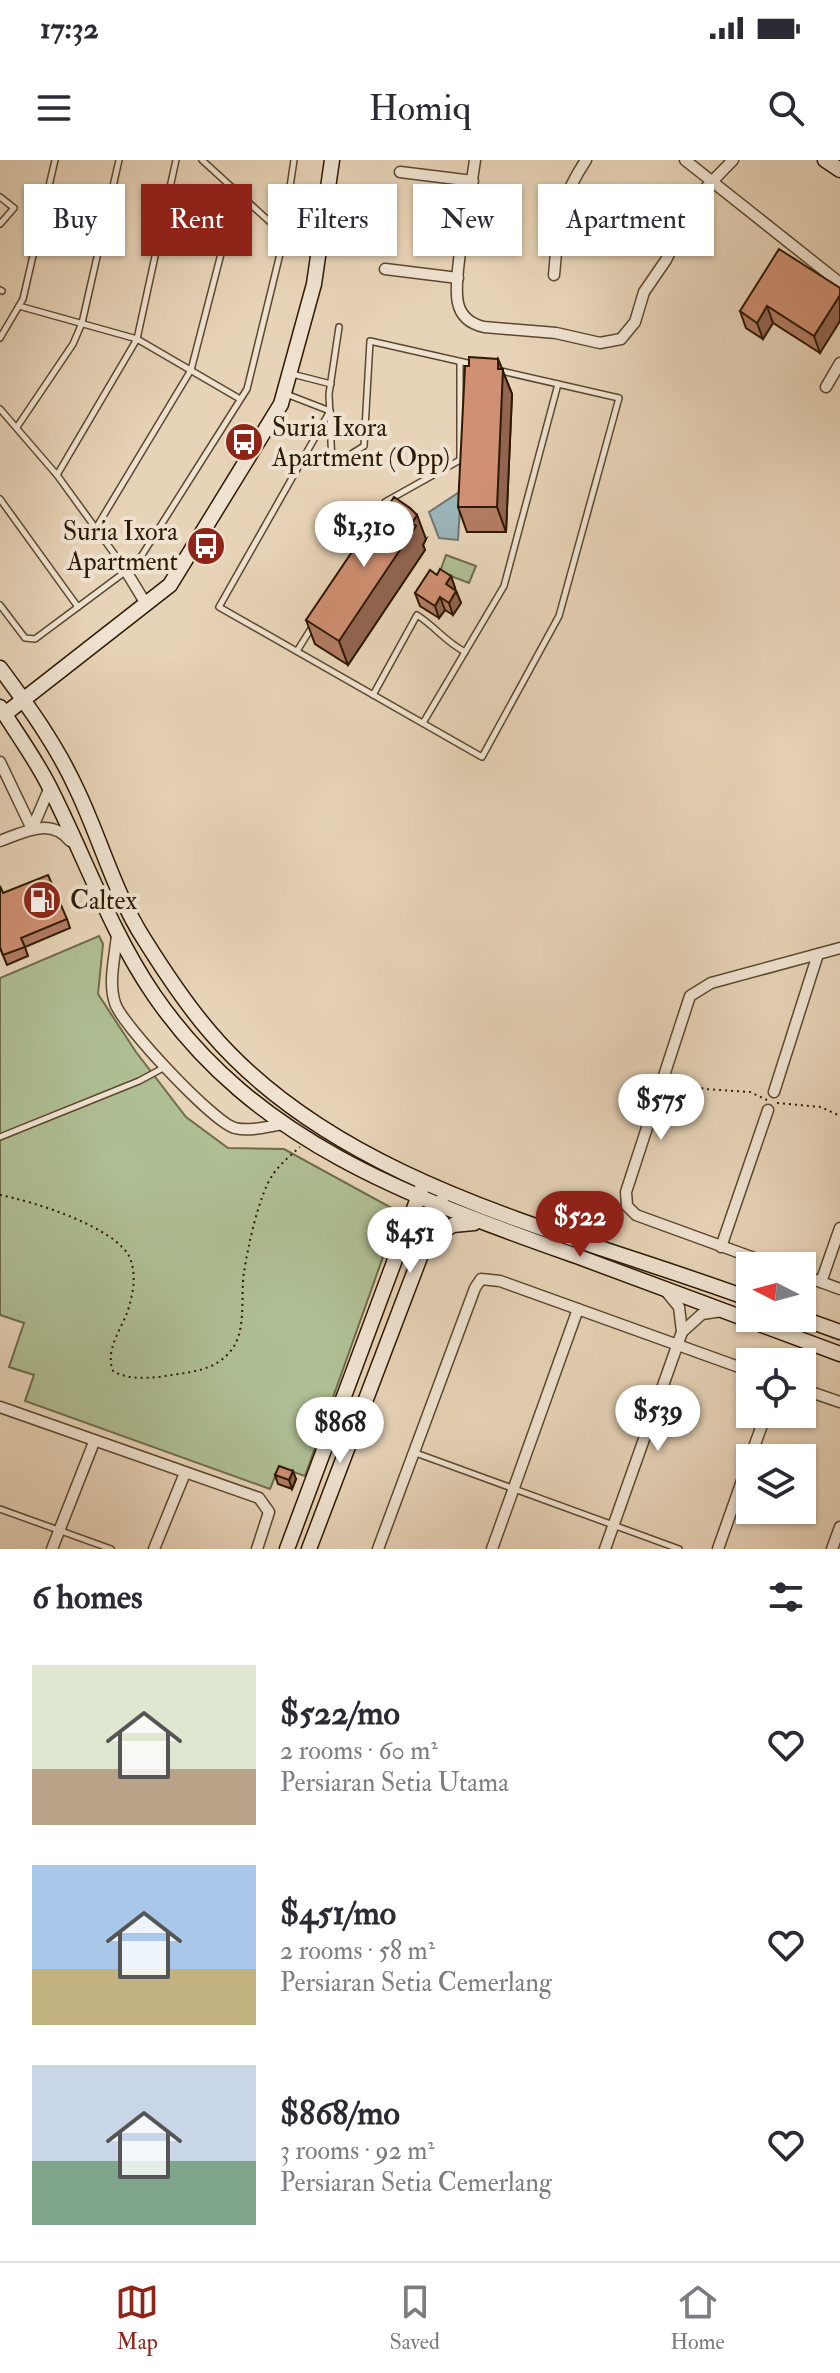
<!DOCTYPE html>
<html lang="en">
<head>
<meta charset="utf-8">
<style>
  :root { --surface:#fff; --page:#f2f2f3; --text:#2b2b33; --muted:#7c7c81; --line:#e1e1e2; --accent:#8f2418 }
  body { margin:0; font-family:"IM FELL Double Pica",serif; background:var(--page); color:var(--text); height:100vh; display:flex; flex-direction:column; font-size:30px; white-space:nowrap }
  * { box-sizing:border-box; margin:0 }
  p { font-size:26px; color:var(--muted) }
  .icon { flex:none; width:44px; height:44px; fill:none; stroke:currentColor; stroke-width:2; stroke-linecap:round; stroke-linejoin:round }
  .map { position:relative; height:1389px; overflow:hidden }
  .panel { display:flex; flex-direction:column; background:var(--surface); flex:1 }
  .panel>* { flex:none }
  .top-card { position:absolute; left:24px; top:24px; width:792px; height:72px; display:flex; gap:16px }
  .needle { width:52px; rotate:276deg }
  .controls { position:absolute; left:736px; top:1092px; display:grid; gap:16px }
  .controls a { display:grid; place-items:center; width:80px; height:80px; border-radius:0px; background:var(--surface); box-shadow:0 2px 6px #0004; font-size:40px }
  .price { position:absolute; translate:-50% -68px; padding:0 18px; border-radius:28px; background:#fff; color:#222; font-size:26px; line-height:52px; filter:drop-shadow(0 2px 4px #0008) }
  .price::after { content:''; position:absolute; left:50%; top:48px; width:24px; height:18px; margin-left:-12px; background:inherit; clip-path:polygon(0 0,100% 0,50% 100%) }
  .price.active { background:var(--accent); color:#fff }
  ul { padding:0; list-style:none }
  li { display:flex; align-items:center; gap:24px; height:200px; padding:0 32px }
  li span { display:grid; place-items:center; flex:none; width:224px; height:160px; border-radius:0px; color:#555 }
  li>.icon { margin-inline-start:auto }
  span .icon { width:96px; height:96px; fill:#fffc; stroke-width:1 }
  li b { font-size:34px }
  h2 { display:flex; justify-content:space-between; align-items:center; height:96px; padding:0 32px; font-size:34px }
  .chip { padding:0 28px; border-radius:0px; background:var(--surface); box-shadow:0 2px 6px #0004; font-size:28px; line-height:72px }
  .chip.active { background:var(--accent); color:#fff }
  .status { display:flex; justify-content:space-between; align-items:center; height:56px; padding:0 40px; background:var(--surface); direction:ltr }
  .status svg { height:22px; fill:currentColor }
  header { display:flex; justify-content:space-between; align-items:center; height:104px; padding:0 32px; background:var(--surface); font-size:36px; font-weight:600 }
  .tabs { display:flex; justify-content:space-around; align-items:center; height:112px; border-top:2px solid var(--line); background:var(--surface); font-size:22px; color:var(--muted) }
  .tabs a { display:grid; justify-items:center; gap:4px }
  .tabs .active { color:var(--accent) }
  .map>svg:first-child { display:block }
</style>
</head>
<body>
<div class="status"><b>17:32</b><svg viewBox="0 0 49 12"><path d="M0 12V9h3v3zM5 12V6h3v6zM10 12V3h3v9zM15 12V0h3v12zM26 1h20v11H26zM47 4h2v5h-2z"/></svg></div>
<header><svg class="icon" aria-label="menu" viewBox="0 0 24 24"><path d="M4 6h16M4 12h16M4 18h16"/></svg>Homiq<svg class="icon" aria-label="search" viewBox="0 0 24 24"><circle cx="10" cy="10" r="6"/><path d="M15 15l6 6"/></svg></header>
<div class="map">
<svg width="840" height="1389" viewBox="0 0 840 1389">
  <rect width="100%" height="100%" fill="#e7d3b7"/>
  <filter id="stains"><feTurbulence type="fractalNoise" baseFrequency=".0025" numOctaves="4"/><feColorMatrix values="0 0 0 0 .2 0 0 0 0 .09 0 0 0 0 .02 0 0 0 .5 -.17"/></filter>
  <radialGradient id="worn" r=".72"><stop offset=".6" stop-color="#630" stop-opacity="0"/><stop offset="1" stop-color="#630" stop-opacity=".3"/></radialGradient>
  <g fill="#afbe93" stroke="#6e6c4a" stroke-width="2">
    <polygon points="446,395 476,406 469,423 440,412"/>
    <polygon points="99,776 103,784 98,834 136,892 186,957 228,988 284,989 399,1052 305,1316 279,1307 270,1329 25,1241 34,1215 9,1207 24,1163 0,1155 0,818"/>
  </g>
  <polygon fill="#9bb5b9" stroke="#6f776f" stroke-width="2" points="461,331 458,380 439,378 429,352"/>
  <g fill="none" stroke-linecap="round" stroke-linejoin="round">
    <defs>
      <g id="lane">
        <polyline points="202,0 282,73"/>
        <polyline points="0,37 14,48 0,64"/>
        <polyline points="0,130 2,131"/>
        <polyline points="19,146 137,179 240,239"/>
        <polyline points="0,178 23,139 55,0"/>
        <polyline points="292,214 331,224"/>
        <polyline points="286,234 330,251"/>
        <polyline points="0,249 57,315 126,410"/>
        <polyline points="330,251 219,447 482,597 559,456 619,238 497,210"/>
        <polyline points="17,267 73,184 82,163 119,0"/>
        <polyline points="332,305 329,234 339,167"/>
        <polyline points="332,306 364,286 370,181 476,205"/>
        <polyline points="57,315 137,179 176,0"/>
        <polyline points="0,339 78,447"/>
        <polyline points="375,358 385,342 460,300 460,202"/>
        <polyline points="96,368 191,210 237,32"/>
        <polyline points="0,445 25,478 35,479 137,403 247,229 280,94 294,0"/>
        <polyline points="297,491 312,467"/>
        <path d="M373 535 417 455C437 468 443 480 465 492"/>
        <polyline points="423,563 504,426 558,224"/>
        <polyline points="0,977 139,921 165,907"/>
        <polyline points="413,1292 679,1389"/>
        <polyline points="0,1349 111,1389"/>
      </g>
      <g id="street">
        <path d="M475 0C471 32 452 117 458 143 461 157 471 164 484 167L556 173 600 183 621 179 635 162 644 132 666 100 697 37 733 0"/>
        <polyline points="685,0 840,123"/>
        <polyline points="400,12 473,21"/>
        <polyline points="385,109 458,118"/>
        <path d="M554 115C559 63 557 44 586 0"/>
        <polyline points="826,227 840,203"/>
        <polyline points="126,411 146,444"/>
        <polyline points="0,602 32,669"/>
        <polyline points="32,669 50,627"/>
        <path d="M0 681C24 672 51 657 70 681"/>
        <path d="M117 775C115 797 108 822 115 843 121 864 215 964 235 968 250 972 269 966 284 964"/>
        <polyline points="774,932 818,794"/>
        <polyline points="721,1087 768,950"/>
        <polyline points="776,1106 636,1055 627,1046 626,1032 690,836 711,823 840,788"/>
        <polyline points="802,1115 840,1129"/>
        <polyline points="821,1122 840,1068"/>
        <polyline points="682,1172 702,1154 722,1151"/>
        <polyline points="802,1229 840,1242"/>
        <polyline points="0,1247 259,1338 269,1352 257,1389"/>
        <polyline points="750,1298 766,1254"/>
        <polyline points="52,1389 94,1282"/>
        <polyline points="154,1389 185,1313"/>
        <polyline points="378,1389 475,1128 481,1119 500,1121 750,1211"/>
        <polyline points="492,1389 578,1149"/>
        <polyline points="605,1389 682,1172 679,1147 665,1130"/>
        <polyline points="718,1389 750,1298"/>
        <polyline points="832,1389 840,1367"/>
      </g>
      <g id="secondary">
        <polyline points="825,0 840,10"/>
        <path d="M0 508C29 547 57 586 77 630 100 678 115 734 144 779 164 811 185 843 210 872 340 1025 569 1072 750 1139"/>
        <path d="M0 547C16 572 34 597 48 624 84 694 109 769 154 835 257 985 416 1039 579 1097 666 1129 753 1161 840 1194"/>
        <polyline points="5,554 170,425 281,244 314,124 332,0"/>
        <polyline points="426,1081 453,1065 474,1063"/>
        <polyline points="801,1158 840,1172"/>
        <polyline points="287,1389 421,1030"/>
        <polyline points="309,1389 441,1042"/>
      </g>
    </defs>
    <use href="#lane" stroke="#5c482e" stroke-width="8"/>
    <use href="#street" stroke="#5c482e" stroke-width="13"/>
    <use href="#secondary" stroke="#2e1a00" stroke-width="17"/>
    <g stroke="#2e1a00" stroke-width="2" stroke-dasharray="2 4" stroke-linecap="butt">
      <polyline points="673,918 704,929 750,932 767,940"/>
      <polyline points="777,943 821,947 840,956"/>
      <path d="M0 1035C32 1041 116 1067 130 1098 137 1116 133 1135 127 1153 120 1171 105 1191 113 1211 130 1221 153 1218 172 1215 192 1212 213 1210 228 1194 248 1174 240 1137 244 1112 248 1087 259 1033 274 1013 281 1003 291 995 300 987"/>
    </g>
    <use href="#lane" stroke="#efe2d0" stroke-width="5"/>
    <use href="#street" stroke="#efe2d0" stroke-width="10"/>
    <use href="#secondary" stroke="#efe2d0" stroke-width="14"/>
  </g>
  <g fill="#b27c63" stroke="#2e1a00" stroke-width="2">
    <polygon points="840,128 820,193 773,163 763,179 746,168 740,151"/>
    <polygon points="498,199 512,234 506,372 467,372 458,347"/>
    <polygon points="426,379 423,385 425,390 348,505 315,484 306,460"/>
    <polygon points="437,415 451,416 455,428 455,429 456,431 461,443 453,455 445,450 439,458 420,446 415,433"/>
    <polygon points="3,733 67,759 70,768 25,787 28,796 7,805 0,788"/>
    <polygon points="275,1315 296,1319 292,1329 278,1324"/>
  </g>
  <g fill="#916550" stroke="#2e1a00" stroke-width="2">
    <polygon points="840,135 840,161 820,193 814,176"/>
    <polygon points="767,146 773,163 763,179 757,163"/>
    <polygon points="498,199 512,234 506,372 497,347"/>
    <polygon points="417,355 426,379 423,385 425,390 348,505 339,481"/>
    <polygon points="451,416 455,428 450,436 446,424"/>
    <polygon points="456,431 461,443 453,455 449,443"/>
    <polygon points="440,437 445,450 439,458 435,446"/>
    <polygon points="293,1311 296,1319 292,1329 289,1320"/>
  </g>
  <g fill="#cf9073" stroke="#2e1a00" stroke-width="2">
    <polygon points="779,89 840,128 840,135 814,176 767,146 757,163 740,151"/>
    <polygon points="469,197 498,199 498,209 503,209 497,347 458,347 465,206 469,206"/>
    <polygon points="394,337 410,348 417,355 412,363 416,366 339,481 306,460 385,343 389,345"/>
    <polygon points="440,409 451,416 446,424 456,431 449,443 440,437 435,446 415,433 430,410 437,415"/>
    <polygon points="48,715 67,759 21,778 25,787 3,795 0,787 0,726 3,733"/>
    <polygon points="279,1306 293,1311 289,1320 275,1315"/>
  </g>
  <defs>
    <symbol id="bus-disc" viewBox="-11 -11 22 22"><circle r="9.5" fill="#8f2418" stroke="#efe2d0"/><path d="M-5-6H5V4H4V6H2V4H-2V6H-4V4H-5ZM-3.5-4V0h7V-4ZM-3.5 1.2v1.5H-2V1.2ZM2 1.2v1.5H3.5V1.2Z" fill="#fff"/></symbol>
    <symbol id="fuel-disc" viewBox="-11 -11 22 22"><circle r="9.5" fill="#8f2418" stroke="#efe2d0"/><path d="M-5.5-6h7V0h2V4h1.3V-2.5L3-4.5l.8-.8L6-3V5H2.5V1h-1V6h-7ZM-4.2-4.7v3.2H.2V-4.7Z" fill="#fff"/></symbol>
  </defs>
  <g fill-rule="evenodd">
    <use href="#bus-disc" x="222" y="260" width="44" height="44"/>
    <use href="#bus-disc" x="184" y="364" width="44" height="44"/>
    <use href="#fuel-disc" x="20" y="718" width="44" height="44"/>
  </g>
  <g text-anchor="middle" stroke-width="8" stroke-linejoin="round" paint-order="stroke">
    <g font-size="26" fill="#2e1a00" stroke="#efe2d0" text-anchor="start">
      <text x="272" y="276">Suria Ixora<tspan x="272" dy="30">Apartment (Opp)</tspan></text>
      <text x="178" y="380" text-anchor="end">Suria Ixora<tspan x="178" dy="30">Apartment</tspan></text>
      <text x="70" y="749">Caltex</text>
    </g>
  </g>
  <rect width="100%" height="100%" filter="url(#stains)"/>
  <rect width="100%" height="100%" fill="url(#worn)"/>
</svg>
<div class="controls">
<a><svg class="needle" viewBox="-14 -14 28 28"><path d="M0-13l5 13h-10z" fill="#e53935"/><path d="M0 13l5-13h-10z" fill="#7c7c81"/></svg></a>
<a><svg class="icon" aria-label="locate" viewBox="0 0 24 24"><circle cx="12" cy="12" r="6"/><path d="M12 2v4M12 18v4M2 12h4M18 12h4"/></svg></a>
<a><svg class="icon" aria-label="layers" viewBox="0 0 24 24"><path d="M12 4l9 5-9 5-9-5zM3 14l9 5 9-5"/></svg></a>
</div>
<b class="price" style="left:364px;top:409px">$1,310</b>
<b class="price" style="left:661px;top:982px">$575</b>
<b class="price active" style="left:580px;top:1099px">$522</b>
<b class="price" style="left:410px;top:1115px">$451</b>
<b class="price" style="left:658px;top:1293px">$539</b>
<b class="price" style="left:340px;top:1305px">$868</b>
<div class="top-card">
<a class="chip">Buy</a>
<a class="chip active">Rent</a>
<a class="chip">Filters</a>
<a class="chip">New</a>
<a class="chip">Apartment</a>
</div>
</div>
<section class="panel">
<h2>6 homes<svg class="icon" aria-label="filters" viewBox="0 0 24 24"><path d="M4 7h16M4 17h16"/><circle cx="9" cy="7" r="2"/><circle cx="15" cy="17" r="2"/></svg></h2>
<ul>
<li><span style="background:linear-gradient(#dfe7d0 65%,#b9a48a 0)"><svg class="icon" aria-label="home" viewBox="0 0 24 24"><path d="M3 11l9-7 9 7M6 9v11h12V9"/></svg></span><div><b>$522/mo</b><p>2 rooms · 60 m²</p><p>Persiaran Setia Utama</p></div><svg class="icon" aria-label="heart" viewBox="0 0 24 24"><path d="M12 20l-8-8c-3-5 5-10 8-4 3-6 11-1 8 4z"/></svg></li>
<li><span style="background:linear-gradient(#a9c7e8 65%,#c2b280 0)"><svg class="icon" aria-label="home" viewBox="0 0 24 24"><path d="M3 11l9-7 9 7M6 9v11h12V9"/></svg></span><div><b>$451/mo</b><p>2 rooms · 58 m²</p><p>Persiaran Setia Cemerlang</p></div><svg class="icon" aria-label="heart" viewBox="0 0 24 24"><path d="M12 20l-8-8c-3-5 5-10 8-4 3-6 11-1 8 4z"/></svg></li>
<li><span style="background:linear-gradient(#c9d6e8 60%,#7fa58c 0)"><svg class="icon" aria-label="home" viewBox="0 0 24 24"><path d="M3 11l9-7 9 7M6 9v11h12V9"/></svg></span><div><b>$868/mo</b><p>3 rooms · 92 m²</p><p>Persiaran Setia Cemerlang</p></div><svg class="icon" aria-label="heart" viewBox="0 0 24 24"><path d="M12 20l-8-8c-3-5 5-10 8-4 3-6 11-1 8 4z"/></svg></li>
</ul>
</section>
<nav class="tabs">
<a class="active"><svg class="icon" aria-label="map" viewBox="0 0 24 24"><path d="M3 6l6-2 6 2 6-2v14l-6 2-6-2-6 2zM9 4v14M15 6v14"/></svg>Map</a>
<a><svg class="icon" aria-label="saved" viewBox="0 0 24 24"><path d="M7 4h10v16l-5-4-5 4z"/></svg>Saved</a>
<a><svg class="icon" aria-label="home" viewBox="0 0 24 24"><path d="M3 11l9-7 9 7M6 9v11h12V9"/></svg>Home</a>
</nav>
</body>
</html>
